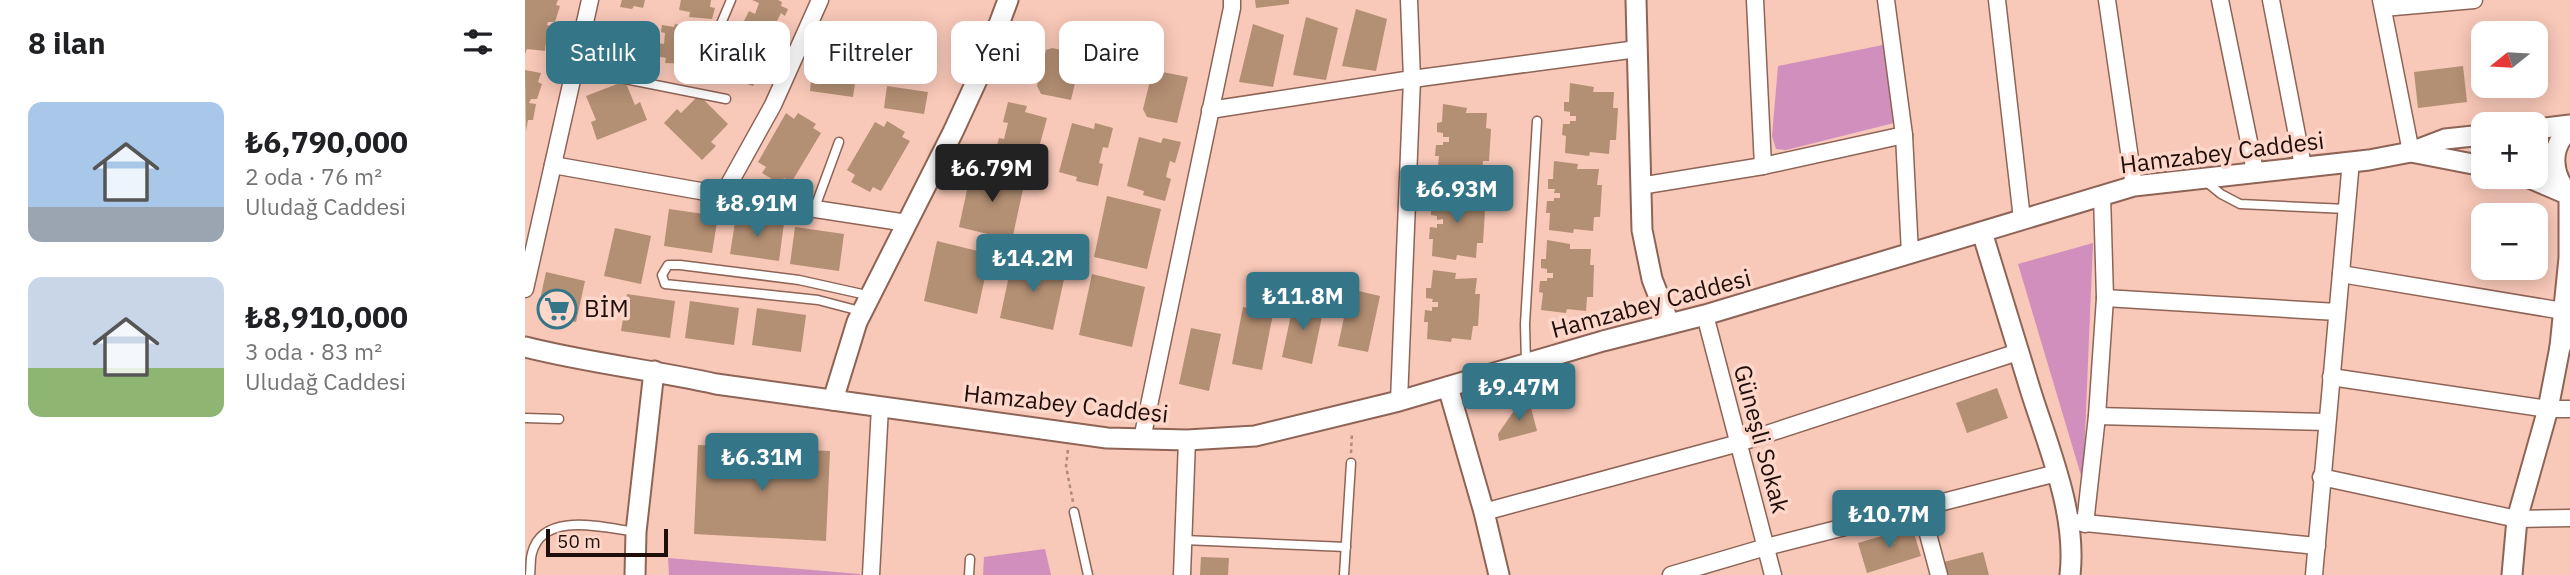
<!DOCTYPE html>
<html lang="tr">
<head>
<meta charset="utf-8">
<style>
  :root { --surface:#fff; --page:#f6f6f6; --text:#202124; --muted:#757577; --accent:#347688 }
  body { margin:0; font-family:"IBM Plex Sans",sans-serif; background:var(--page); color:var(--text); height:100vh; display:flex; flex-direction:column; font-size:26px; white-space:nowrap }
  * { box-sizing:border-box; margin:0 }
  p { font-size:23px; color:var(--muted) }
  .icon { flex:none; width:38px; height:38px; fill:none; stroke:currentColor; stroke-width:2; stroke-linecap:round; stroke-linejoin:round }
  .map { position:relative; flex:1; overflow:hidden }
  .panel { display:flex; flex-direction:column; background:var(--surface); width:525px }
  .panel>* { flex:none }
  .hud { position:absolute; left:21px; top:21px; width:665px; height:63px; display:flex; gap:14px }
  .needle { width:46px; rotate:252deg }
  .controls { position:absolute; left:1946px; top:21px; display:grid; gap:14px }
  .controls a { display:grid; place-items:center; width:77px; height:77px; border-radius:14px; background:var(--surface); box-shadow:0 4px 18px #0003; font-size:35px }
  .scale { position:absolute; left:21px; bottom:18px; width:122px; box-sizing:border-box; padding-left:7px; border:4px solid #1f0e09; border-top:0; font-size:19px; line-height:24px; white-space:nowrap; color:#1f0e09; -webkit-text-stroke:5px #fed7cb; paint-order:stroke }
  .price { position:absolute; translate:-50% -60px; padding:0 16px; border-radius:7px; background:var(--accent); color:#fff; font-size:23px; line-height:46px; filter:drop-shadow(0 2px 4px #0008) }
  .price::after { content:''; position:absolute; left:50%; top:42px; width:21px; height:16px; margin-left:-10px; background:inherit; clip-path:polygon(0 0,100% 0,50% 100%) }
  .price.selected { background:#222; color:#fff }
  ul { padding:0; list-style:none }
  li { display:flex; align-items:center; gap:21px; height:175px; padding:0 28px }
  li span { display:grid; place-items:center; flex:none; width:196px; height:140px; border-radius:14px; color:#555 }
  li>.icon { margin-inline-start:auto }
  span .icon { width:84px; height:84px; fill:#fffc; stroke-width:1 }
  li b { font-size:30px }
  h2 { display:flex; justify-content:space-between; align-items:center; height:84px; padding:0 28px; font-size:30px }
  .chip { padding:0 24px; border-radius:14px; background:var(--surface); box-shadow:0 4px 18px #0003; font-size:24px; line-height:63px }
  .chip.selected { background:var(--accent); color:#fff }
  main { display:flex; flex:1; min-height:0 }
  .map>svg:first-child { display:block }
</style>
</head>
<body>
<main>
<section class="panel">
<h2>8 ilan<svg class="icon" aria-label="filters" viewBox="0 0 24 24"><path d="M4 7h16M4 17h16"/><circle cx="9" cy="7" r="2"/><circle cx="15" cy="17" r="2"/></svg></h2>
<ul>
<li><span style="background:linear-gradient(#a9c7e8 75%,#9aa5b1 0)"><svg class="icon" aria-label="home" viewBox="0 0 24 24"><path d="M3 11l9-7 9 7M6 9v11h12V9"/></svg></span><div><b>₺6,790,000</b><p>2 oda · 76 m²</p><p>Uludağ Caddesi</p></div></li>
<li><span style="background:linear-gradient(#c9d6e8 65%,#8fb573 0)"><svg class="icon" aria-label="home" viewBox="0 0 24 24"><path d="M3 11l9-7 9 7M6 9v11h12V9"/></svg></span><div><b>₺8,910,000</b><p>3 oda · 83 m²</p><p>Uludağ Caddesi</p></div></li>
</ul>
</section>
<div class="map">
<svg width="2045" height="575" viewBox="0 0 2045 575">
  <rect width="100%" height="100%" fill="#f8c8b8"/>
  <g fill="#d08fbc">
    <polygon points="1358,45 1369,123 1261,150 1251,149 1247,136 1253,66"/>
    <polygon points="1568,243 1558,482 1493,264"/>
    <polygon points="520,549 526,575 458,575 459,557"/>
    <polygon points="143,558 335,574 335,575 144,575"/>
  </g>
  <g fill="#b38f73">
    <polygon points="0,0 33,0 31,5 35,6 30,22 23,22 22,25 29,27 26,43 21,43 20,51 2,49 0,54"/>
    <polygon points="97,0 120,0 118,8 109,6 107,9 95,7"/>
    <polygon points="156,0 186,0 185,7 190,8 187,19 164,17 165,12 154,10"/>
    <polygon points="227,0 253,0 257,2 256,6 263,9 260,16 256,13 249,27 254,29 249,39 226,32 229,28 218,23 224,11 230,14 234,3"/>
    <polygon points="730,0 764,0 764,4 731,8"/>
    <polygon points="831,9 862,19 851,71 817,66"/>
    <polygon points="781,17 813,28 801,80 768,75"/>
    <polygon points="93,21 105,23 104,27 112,29 110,36 106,35 102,49 107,50 105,61 81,60 83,55 72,52 74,40 80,41 83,30 78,29 80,22 92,24"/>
    <polygon points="150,24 162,26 162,30 169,31 168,38 164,37 161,52 166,53 163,64 140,63 141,58 130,56 132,43 139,44 140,33 136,32 137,25 149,27"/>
    <polygon points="728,24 759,35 748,87 714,82"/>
    <polygon points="213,41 224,47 226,43 237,49 235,52 242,56 240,62 235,60 229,74 233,76 228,86 206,79 208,74 198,69 203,58 209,60 214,50 210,48"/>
    <polygon points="527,48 557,54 546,100 516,94 512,86 521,50"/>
    <polygon points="1938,66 1942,102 1893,108 1889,72"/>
    <polygon points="0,70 16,73 13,82 17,84 12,99 6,99 4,103 11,104 8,120 3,120 1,131"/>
    <polygon points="287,71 331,77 328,97 285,91"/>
    <polygon points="632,71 663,77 652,123 622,117 618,109 627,73"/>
    <polygon points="100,81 110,105 115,102 122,120 72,140 66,122 71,120 61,96"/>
    <polygon points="1045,83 1069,87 1068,92 1089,92 1088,108 1093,108 1091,140 1085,140 1084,154 1065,152 1064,156 1040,153 1041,136 1037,135 1038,124 1045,124 1045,121 1051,121 1051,116 1045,116 1045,112 1039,111 1039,102 1044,102"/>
    <polygon points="362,86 403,92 399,114 359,108"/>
    <polygon points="174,95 203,124 186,142 191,146 177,160 139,123 152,109 156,113"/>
    <polygon points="483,102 502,106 500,112 522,118 509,166 491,162 490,166 468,160 474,138 479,139 483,123 478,122"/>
    <polygon points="918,104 942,108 941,113 962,113 961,128 966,129 964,161 958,161 957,175 938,173 937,177 912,174 914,156 910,156 911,145 918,145 918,142 924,142 924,137 918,137 918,133 912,132 912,123 917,122"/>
    <polygon points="261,113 269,119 273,113 291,124 288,128 296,133 266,183 259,178 255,184 237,173 241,167 233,162"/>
    <polygon points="362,121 380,132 377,137 385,141 356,191 348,187 345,192 326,182 330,175 322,170 350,122 359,127"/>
    <polygon points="547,123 569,129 570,123 588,128 583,148 578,147 574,163 578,164 573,186 551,181 552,177 534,172"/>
    <polygon points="614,137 636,143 638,138 656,142 650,163 645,161 641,177 646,179 640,201 618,195 619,191 602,186"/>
    <polygon points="1029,161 1053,164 1052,169 1074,169 1072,185 1077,185 1075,217 1069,217 1068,231 1049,229 1048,233 1024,230 1025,213 1021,213 1022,201 1029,201 1029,198 1035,198 1035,193 1029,193 1030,189 1023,189 1023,179 1028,179"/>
    <polygon points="447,167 500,180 487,240 434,227"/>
    <polygon points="912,187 936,191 935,196 957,196 955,211 960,211 958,243 952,243 951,258 932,255 931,260 907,256 908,239 904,239 905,227 912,228 912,224 918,224 918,219 912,220 912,216 906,215 906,205 911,205"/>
    <polygon points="582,196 636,209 622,269 569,257"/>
    <polygon points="144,209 193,216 187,253 139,246"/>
    <polygon points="211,216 259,223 254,261 205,254"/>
    <polygon points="270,227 319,234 314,271 265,264"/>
    <polygon points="90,228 126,236 116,284 79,276"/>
    <polygon points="1022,240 1045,244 1045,249 1066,249 1065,265 1069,265 1068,297 1062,297 1061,311 1042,309 1041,313 1016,310 1018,293 1014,292 1015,281 1022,281 1022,278 1028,278 1028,273 1022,273 1022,269 1016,268 1016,259 1021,259"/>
    <polygon points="412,241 465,254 452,314 399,301"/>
    <polygon points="488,257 541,270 528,330 475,318"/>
    <polygon points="908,270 931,273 930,279 952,278 950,294 955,294 953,326 948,326 946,340 927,338 926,342 902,339 903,322 899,322 900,310 907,311 907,307 913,307 913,302 907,302 908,299 901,298 901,288 906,288"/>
    <polygon points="21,272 60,281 51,322 12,314"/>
    <polygon points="567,274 620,287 607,347 554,335"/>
    <polygon points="825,289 855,296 843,352 813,346"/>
    <polygon points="102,294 150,301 145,338 96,331"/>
    <polygon points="165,301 214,308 209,345 160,338"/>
    <polygon points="769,301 799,307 787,364 757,357"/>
    <polygon points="718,307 748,314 737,370 707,364"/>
    <polygon points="232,308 281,315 276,352 227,345"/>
    <polygon points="666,328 696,334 684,391 654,384"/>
    <polygon points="1472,388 1483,418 1442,433 1431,403"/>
    <polygon points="1004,400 1012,431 974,441 973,434 993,405"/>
    <polygon points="173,445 305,451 301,541 169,534"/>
    <polygon points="1387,527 1396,556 1342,573 1333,543"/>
    <polygon points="1458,552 1464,575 1418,575 1415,563"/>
    <polygon points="676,557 704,558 703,575 675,575"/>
  </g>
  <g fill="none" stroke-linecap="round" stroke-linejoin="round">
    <defs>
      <g id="service">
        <polyline points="184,52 206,0"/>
        <polyline points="50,69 201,99"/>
        <polyline points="1679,180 1696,194 1715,204 1822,209"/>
        <polyline points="289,210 314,142"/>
        <polyline points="335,311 293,300 140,284 137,275 143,265 155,265 274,280 346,296"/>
        <polyline points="1001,364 1000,324 1012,121"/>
        <polyline points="0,418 34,419"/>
        <polyline points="549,512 563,575"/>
        <polyline points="659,540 821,547"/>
        <path d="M5 575C6 568 5 560 7 553 18 510 80 528 111 532"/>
        <polyline points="444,575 445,559"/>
        <polyline points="819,575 826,463"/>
      </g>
      <g id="minor">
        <polyline points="1230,0 1238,166"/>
        <polyline points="1361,0 1379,135 1385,254"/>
        <polyline points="1472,0 1497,219"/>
        <polyline points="1582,0 1609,186"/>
        <polyline points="1695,0 1730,171"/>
        <polyline points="1746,0 1778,166"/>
        <polyline points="1856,0 1886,152"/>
        <polyline points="1858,8 1949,0"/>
        <polyline points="685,110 887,79 1112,49"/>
        <polyline points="28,165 198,195 382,223"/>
        <polyline points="1115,186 1238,166 1379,135"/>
        <polyline points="198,195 248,105 295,0"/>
        <polyline points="1816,274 2038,311"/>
        <polyline points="0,289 65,0"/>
        <polyline points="1580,298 1812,312"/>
        <polyline points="1180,315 1248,575"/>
        <polyline points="1806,377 2023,409 2045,409"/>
        <polyline points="874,401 887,79 884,0"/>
        <polyline points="1572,416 1802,422"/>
        <polyline points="617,439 707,8 707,0"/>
        <polyline points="1796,477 1992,519 2045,518"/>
        <polyline points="1396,508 1414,575"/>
        <polyline points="959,512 1214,443 1493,352"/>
        <polyline points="1550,522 1792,546"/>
        <polyline points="1560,524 1572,416 1580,298 1577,195"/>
        <polyline points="346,575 355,407"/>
        <polyline points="657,575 662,440"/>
        <polyline points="1146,575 1241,547 1532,473"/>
        <polyline points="1789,575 1826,161"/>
      </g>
      <g id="tertiary">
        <polyline points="1111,0 1117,230 1127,279 1144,323"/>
        <polyline points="2011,129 2045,125"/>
        <polyline points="1958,135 1920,139 1886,152 1958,166"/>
        <polyline points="2002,177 2044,195 2044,258 2035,347 2045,329"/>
        <path d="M2044 195C2027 175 2023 148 2045 129"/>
        <path d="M1457 232C1473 285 1489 338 1506 392 1524 449 1552 514 1545 575"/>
        <path d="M0 347C63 363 128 370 191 384L582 438 662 440 730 436 874 401 1078 341 1180 315 1609 186 1844 160 1886 152"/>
        <polyline points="923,387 959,512 974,575"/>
        <polyline points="308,400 332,322 428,132 458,67 483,0"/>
        <polyline points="110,575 111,532 129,371"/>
        <polyline points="1987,575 1992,519 2023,409 2035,347"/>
      </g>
    </defs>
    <use href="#service" stroke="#8e6456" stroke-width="11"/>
    <use href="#minor" stroke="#8e6456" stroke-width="19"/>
    <use href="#tertiary" stroke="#8e6456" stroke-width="23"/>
    <g stroke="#af897d" stroke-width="2.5" stroke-dasharray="3.5 3.5" stroke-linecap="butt">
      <polyline points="543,450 541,466 548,502"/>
      <polyline points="826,453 827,432"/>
    </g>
    <use href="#service" stroke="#fff" stroke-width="8"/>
    <use href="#minor" stroke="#fff" stroke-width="16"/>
    <use href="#tertiary" stroke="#fff" stroke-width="19"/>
  </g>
  <defs>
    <symbol id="supermarket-ring" viewBox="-11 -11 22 22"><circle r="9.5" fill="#fed7cb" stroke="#347688" stroke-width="1.5"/><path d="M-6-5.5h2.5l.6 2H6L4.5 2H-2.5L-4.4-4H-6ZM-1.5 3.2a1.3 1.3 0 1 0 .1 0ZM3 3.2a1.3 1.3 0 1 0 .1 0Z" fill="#347688"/></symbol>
  </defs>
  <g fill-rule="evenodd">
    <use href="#supermarket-ring" x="10" y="287" width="44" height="44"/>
  </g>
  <g text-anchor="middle" stroke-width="7" stroke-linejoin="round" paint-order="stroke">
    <g font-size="24" fill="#1f0e09" stroke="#fed7cb">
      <text transform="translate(1697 153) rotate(-7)" y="8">Hamzabey Caddesi</text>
      <text transform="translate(1126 304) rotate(-15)" y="8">Hamzabey Caddesi</text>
      <text transform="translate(541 404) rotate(6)" y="8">Hamzabey Caddesi</text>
      <text transform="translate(1236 439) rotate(75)" y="8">Güneşli Sokak</text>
    </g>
    <g font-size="24" fill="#1f0e09" stroke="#fed7cb" text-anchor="start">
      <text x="59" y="317">BİM</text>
    </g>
  </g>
</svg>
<div class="controls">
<a><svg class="needle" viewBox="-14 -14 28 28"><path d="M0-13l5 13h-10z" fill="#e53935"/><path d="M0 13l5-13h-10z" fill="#757577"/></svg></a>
<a>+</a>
<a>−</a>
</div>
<div class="scale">50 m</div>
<b class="price selected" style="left:467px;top:204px">₺6.79M</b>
<b class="price" style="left:932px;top:225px">₺6.93M</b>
<b class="price" style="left:232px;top:239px">₺8.91M</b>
<b class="price" style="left:508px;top:294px">₺14.2M</b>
<b class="price" style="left:778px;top:332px">₺11.8M</b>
<b class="price" style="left:994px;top:423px">₺9.47M</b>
<b class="price" style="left:237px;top:493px">₺6.31M</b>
<b class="price" style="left:1364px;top:550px">₺10.7M</b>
<div class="hud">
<a class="chip selected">Satılık</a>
<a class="chip">Kiralık</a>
<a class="chip">Filtreler</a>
<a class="chip">Yeni</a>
<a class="chip">Daire</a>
</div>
</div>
</main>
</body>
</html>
